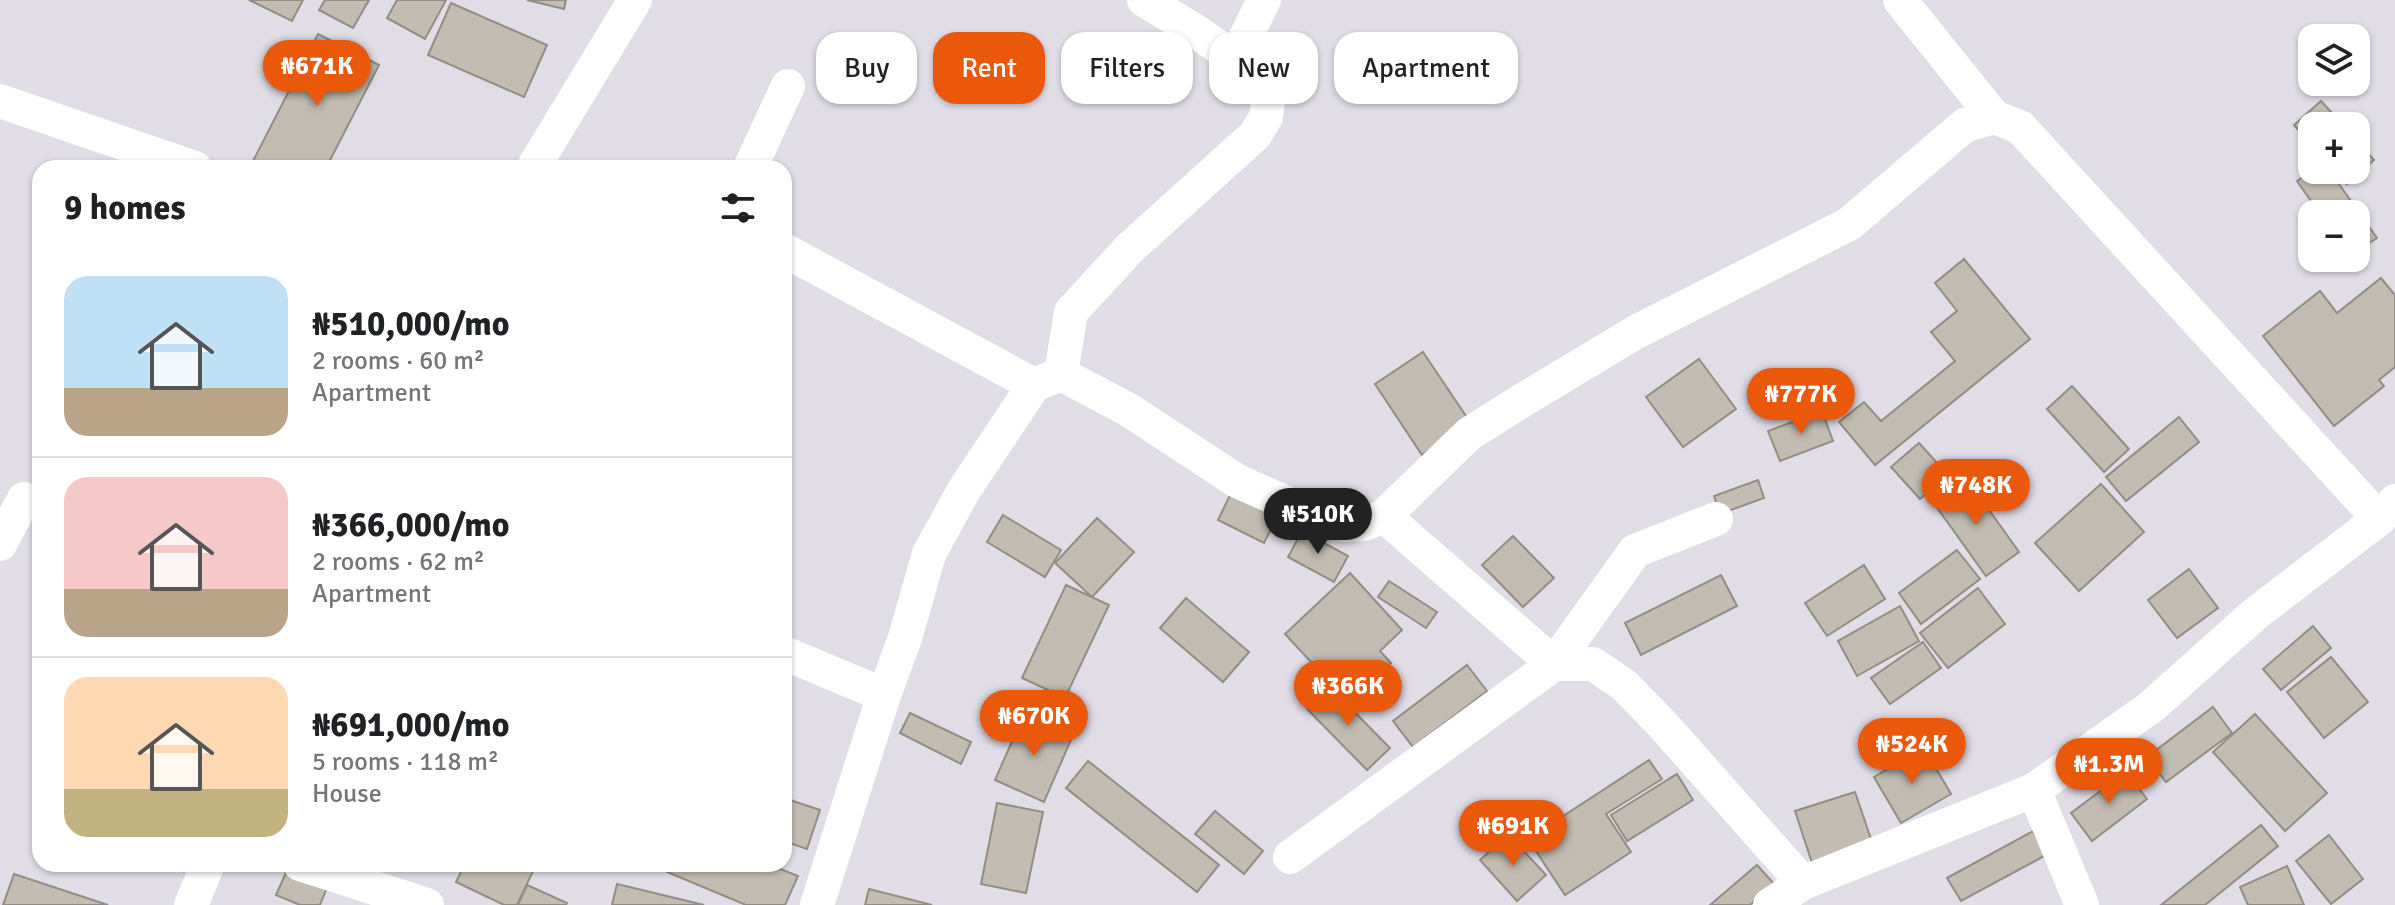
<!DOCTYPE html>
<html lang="en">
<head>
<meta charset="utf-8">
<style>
  :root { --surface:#fff; --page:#f2f2f2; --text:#202124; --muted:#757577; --line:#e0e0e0; --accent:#ea580c }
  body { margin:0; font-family:Signika,sans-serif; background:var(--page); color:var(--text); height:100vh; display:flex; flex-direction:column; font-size:30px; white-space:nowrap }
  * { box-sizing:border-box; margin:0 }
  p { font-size:26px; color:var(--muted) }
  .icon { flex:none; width:44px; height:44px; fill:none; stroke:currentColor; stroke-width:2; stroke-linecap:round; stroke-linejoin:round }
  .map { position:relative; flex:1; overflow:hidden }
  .panel { position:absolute; left:32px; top:160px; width:760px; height:712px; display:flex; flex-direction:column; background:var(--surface); border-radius:24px; box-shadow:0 2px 6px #0004 }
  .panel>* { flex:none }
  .hud { position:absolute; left:816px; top:32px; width:760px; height:72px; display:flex; gap:16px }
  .fabs { position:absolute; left:2298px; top:24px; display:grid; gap:16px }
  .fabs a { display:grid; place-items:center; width:72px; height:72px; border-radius:16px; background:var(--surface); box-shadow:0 2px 6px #0004; font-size:40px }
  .price { position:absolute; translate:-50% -68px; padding:0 18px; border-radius:28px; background:var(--accent); color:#fff; font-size:26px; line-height:52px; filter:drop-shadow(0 2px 4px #0008) }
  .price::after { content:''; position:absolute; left:50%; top:48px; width:24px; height:18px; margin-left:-12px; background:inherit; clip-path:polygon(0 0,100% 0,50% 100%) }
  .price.active { background:#222; color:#fff }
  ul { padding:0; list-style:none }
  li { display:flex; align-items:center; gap:24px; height:200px; padding:0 32px }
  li+li { border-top:2px solid var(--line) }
  li span { display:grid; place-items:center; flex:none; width:224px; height:160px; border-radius:24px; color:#555 }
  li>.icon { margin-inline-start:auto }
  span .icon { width:96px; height:96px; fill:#fffc; stroke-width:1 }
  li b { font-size:34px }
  h2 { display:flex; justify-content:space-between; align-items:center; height:96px; padding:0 32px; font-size:34px }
  .chip { padding:0 28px; border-radius:24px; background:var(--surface); box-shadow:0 2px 6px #0004; font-size:28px; line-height:72px }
  .chip.active { background:var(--accent); color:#fff }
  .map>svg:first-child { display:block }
</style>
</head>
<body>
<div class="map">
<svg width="2395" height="905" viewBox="0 0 2395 905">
  <rect width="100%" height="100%" fill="#e1dde7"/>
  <g fill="#c2bcb2" stroke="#938d84" stroke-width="2">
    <polygon points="249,0 303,0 292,21"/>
    <polygon points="325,0 369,0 353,28 319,10"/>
    <polygon points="397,0 446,0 425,39 387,18"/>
    <polygon points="527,0 566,0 564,9"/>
    <polygon points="451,3 547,45 524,97 428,55"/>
    <polygon points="318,34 379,65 326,168 262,168 252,163"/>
    <polygon points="2321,101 2344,126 2312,126 2312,145 2294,125"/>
    <polygon points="2356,140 2374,160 2347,184 2334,170 2356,170"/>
    <polygon points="2313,170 2329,170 2377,238 2356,252 2356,214 2320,214 2297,181"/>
    <polygon points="1964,259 2030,339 1875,465 1839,422 1864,402 1881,421 1955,361 1931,332 1957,311 1935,283"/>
    <polygon points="2381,278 2395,295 2395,367 2379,380 2384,386 2334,426 2263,336 2320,291 2337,313"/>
    <polygon points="1423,352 1470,422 1422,455 1375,384"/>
    <polygon points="1699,359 1736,409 1683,447 1646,397"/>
    <polygon points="2072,386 2129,449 2104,472 2047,409"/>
    <polygon points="1822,411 1833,441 1780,461 1768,431"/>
    <polygon points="2179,417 2199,442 2126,501 2106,477"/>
    <polygon points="1919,443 1948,475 1920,499 1891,467"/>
    <polygon points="1967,479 2019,552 1986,576 1933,502"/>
    <polygon points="1758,480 1764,498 1720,514 1714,496"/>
    <polygon points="2101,484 2144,532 2079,591 2035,543"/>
    <polygon points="1231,493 1277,517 1264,543 1218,520"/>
    <polygon points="1003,515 1061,550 1045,577 987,542"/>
    <polygon points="1097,518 1134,552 1092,597 1055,563"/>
    <polygon points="1302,531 1348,556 1334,582 1288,557"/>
    <polygon points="1513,536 1554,578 1523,607 1482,565"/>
    <polygon points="1957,550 1980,579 1921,624 1899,593"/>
    <polygon points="1864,565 1885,599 1827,636 1805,603"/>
    <polygon points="2189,569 2218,608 2177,638 2148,600"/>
    <polygon points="1350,573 1402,630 1380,651 1391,663 1348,702 1285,634"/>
    <polygon points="1721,575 1737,606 1641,655 1625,623"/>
    <polygon points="1389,581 1437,612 1426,628 1378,597"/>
    <polygon points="1066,585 1109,605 1065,698 1022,678"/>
    <polygon points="1978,588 2005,624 1948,668 1920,633"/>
    <polygon points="1186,598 1249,652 1223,682 1160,628"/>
    <polygon points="1900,606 1919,641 1857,676 1838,641"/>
    <polygon points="2313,626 2331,648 2281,690 2263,669"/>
    <polygon points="1923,642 1941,668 1890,704 1871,678"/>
    <polygon points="2331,657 2368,702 2324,738 2287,692"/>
    <polygon points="1467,665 1487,691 1413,747 1393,721"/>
    <polygon points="1330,687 1390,748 1367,770 1307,709"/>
    <polygon points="2213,707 2232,733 2166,782 2147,757"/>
    <polygon points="910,713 971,742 961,764 900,733"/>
    <polygon points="1024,714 1073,735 1044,802 995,780"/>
    <polygon points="2255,714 2327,793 2285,831 2213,752"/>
    <polygon points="1924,748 1951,794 1901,823 1874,777"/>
    <polygon points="1649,760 1662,779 1606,814 1631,852 1565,895 1528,839"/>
    <polygon points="1088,761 1219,865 1197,892 1066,788"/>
    <polygon points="2126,772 2147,799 2092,841 2071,813"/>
    <polygon points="1677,774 1693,800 1627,841 1611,815"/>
    <polygon points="1855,792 1873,845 1813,866 1795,811"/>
    <polygon points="784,798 820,810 807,849 784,841"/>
    <polygon points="997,803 1043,812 1026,893 981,884"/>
    <polygon points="1215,811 1263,851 1244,874 1195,834"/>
    <polygon points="2261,825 2278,846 2205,905 2161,905"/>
    <polygon points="2033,831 2046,855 1961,901 1947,878"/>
    <polygon points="1508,834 1546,875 1517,901 1480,860"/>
    <polygon points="2329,835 2363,879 2331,904 2296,861"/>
    <polygon points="465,864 535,864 536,865 517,905 504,905 456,882"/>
    <polygon points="648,864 768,864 798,876 785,905 746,905"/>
    <polygon points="1757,865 1774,884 1750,905 1710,905"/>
    <polygon points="2287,866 2304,905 2248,905 2240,887"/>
    <polygon points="288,868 328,885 320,905 300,905 276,895"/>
    <polygon points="14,874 108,905 3,905"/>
    <polygon points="617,884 704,905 612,905"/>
    <polygon points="527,885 567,903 566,905 518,905"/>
    <polygon points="869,889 932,905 865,905"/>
  </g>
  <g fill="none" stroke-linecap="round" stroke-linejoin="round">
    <g stroke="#fff" stroke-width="34">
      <polyline points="1900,0 1994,117"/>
      <polyline points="1235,59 1264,0"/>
      <polyline points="0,101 195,168"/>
      <polyline points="533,168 635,0"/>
      <polyline points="750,168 788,86"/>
      <polyline points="784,250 1034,385"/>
      <polyline points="1061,374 1071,312 1130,248 1255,135 1266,117 1269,94 1261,77 1194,30 1144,0"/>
      <polyline points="1384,516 1554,664 1593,664 1624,685 1663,725 1803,883"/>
      <polyline points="0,544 24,499"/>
      <polyline points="784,653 884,695"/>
      <polyline points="2034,790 2082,905"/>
      <polyline points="1290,857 1554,664 1635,551 1716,519"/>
      <polyline points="300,864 427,905"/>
      <polyline points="191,905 208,864"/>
      <polyline points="817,905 884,695 905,638 929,554 964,490 1034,385 1061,374 1129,410 1237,481 1325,520 1345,525 1364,524 1384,516 1469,434 1523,400 1636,332 1849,224 1965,125 1994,117 2020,127 2379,519"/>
      <polyline points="1770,905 1803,883 2034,790 2151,707 2255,614 2379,519 2395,501"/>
    </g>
  </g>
</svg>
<div class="fabs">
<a><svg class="icon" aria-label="layers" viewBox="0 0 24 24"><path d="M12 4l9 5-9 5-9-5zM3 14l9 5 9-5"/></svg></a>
<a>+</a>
<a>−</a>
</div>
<b class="price" style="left:317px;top:108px">₦671K</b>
<b class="price" style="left:1801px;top:436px">₦777K</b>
<b class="price" style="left:1976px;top:527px">₦748K</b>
<b class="price active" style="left:1318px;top:556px">₦510K</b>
<b class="price" style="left:1348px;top:728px">₦366K</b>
<b class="price" style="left:1034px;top:758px">₦670K</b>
<b class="price" style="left:1912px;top:786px">₦524K</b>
<b class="price" style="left:2109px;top:806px">₦1.3M</b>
<b class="price" style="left:1513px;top:868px">₦691K</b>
<div class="hud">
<a class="chip">Buy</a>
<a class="chip active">Rent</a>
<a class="chip">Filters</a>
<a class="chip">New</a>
<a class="chip">Apartment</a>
</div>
<section class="panel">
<h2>9 homes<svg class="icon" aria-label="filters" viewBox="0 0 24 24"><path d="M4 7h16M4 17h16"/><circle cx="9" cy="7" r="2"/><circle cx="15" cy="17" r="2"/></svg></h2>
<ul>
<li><span style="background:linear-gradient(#bfe0f5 70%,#b9a48a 0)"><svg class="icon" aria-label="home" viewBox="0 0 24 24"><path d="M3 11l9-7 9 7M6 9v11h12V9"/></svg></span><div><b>₦510,000/mo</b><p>2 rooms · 60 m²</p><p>Apartment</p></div></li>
<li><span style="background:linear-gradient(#f6c9c9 70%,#b9a48a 0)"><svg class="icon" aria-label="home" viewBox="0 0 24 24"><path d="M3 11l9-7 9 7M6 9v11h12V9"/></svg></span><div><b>₦366,000/mo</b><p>2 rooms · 62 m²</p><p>Apartment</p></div></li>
<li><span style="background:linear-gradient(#ffd9b3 70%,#c2b280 0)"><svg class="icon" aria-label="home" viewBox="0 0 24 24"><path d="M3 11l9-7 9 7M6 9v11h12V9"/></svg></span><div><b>₦691,000/mo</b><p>5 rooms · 118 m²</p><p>House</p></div></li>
</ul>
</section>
</div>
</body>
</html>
